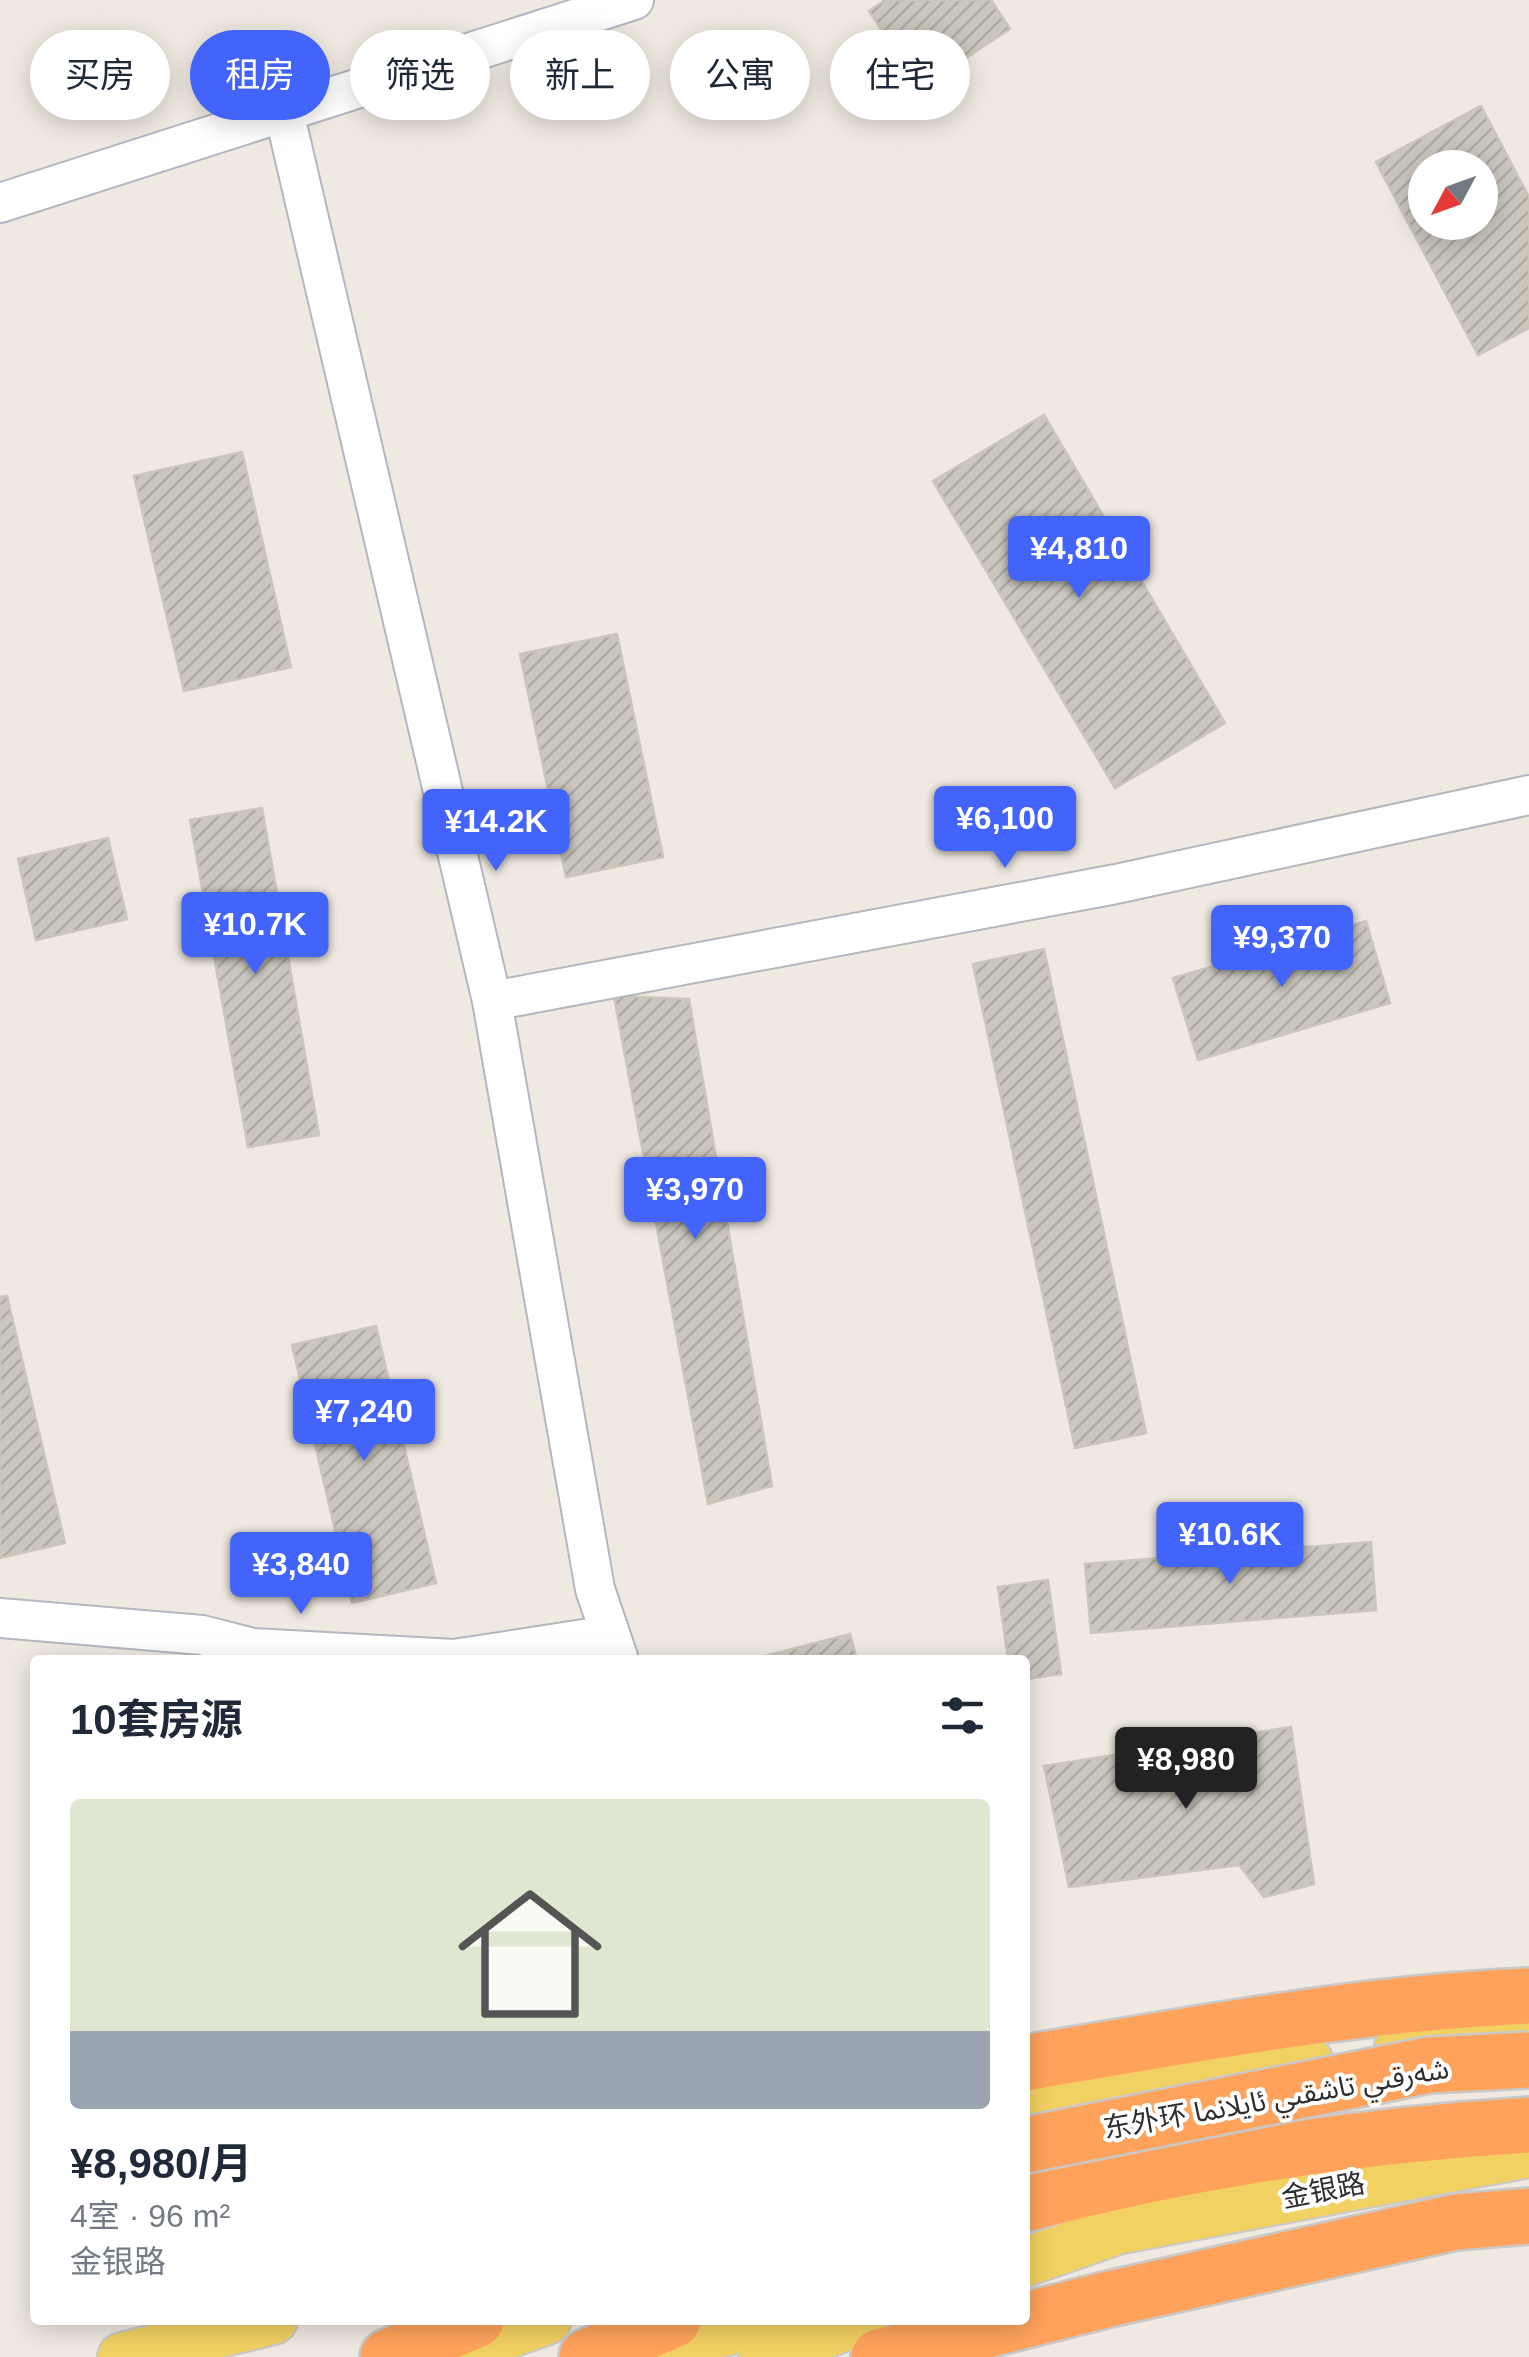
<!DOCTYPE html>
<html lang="zh">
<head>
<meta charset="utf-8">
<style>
  :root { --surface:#fff; --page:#f2f2f3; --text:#1f2937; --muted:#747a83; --line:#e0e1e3; --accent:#4264fb }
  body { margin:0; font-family:Arial,"Noto Sans Arabic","Noto Sans SC",sans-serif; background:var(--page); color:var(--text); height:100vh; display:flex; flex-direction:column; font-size:38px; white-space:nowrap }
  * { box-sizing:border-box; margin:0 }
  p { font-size:32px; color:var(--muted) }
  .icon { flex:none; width:55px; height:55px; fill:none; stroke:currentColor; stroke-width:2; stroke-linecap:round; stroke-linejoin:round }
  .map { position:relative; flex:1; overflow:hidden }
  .panel { position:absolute; left:30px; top:1655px; width:1000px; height:670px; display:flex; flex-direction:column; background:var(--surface); border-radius:10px; box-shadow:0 5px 25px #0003 }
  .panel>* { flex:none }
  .top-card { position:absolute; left:30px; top:30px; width:1000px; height:90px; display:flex; gap:20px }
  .needle { width:65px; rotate:229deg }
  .fabs { position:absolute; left:1408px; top:150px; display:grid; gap:20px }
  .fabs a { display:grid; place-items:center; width:90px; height:90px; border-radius:50%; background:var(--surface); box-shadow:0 5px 25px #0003; font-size:50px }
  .price { position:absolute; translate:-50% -85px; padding:0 22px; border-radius:10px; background:var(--accent); color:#fff; font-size:32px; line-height:65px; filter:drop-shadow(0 2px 5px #0008) }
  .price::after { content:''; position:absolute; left:50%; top:60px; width:30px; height:22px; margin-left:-15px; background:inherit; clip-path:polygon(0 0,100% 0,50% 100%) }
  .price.selected { background:#222; color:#fff }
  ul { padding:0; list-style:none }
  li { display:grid; align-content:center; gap:20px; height:530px; padding:0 40px }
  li+li { border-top:2px solid var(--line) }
  li span { display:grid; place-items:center; height:310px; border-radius:10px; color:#555 }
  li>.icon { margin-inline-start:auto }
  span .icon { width:180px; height:180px; fill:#fffc; stroke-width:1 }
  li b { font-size:42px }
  h2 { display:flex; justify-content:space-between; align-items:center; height:120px; padding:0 40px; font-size:42px }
  .pill { padding:0 35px; border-radius:45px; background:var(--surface); box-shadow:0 5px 25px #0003; font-size:35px; line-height:90px }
  .pill.selected { background:var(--accent); color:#fff }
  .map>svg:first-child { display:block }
</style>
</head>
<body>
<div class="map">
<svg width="1529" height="2357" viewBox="0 0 1529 2357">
  <defs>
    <pattern id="building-hatch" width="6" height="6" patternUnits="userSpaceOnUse" patternTransform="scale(2.5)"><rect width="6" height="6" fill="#cbc7bf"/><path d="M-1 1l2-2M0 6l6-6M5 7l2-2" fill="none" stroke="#afaba4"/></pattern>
  </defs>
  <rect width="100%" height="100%" fill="#efe9e1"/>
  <g fill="url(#building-hatch)" stroke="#cbc5ba" stroke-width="2.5" fill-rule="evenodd">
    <polygon points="885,0 991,0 1010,29 920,88 869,11"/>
    <path d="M1481 106 1529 197V328L1478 355 1376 162ZM1425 168H1480V222H1425Z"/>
    <polygon points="1044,415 1225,723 1115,788 933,481"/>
    <polygon points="242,452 291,667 184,691 134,476"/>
    <polygon points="617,634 663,857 566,877 520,654"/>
    <polygon points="262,808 319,1135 248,1147 190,820"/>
    <polygon points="108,838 127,919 36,940 18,859"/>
    <polygon points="1366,921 1390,1003 1198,1060 1173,978"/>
    <polygon points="1044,949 1146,1433 1075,1448 973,964"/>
    <polygon points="614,996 689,999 772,1486 708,1504"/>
    <polygon points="7,1296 65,1543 0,1558 0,1297"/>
    <polygon points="376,1326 436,1583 352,1603 292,1345"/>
    <polygon points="1371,1542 1376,1610 1091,1633 1085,1564"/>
    <polygon points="1048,1580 1061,1674 1025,1679 1025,1660 1008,1660 998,1587"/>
    <polygon points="850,1634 857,1660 750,1660"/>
    <polygon points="1291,1727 1314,1884 1264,1897 1239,1865 1069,1887 1044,1766"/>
  </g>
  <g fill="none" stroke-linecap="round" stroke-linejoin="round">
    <defs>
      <g id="minor">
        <polyline points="284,112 492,1001 595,1589 619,1660"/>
        <polyline points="0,203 634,0"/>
        <polyline points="492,1001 1116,884 1529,795"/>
        <polyline points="0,1618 202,1635 253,1648 454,1659 610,1635"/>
      </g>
      <g id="major">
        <polyline points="1399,2047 1529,2025"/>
        <polyline points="1025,2098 1309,2062"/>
        <polyline points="1025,2262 1117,2230 1529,2153"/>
        <polyline points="122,2357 273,2320"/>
        <polyline points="444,2357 547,2320"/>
        <polyline points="628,2357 770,2320"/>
        <polyline points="763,2357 862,2320"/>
      </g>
      <g id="highway">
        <path d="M1025 2063C1192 2035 1360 2003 1529 1996"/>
        <path d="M1025 2204C1189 2161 1360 2135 1529 2125"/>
        <polyline points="388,2357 476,2320"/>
        <polyline points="587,2357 673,2320"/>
        <polyline points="879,2357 1109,2299 1456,2222 1529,2216"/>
      </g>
    </defs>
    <use href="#minor" stroke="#b4b7c1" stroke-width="42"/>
    <use href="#major" stroke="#c9c9c9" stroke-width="52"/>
    <use href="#highway" stroke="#c9c9c9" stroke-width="60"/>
    <use href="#minor" stroke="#fff" stroke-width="38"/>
    <use href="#major" stroke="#f2d163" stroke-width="48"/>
    <use href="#highway" stroke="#ffa35c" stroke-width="55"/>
    <defs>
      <polyline id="highway-bridge" points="1025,2145 1429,2065 1529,2060"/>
    </defs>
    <use href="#highway-bridge" stroke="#c9c9c9" stroke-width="60" stroke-linecap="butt"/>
    <use href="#highway-bridge" stroke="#ffa35c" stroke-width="55"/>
  </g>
  <g text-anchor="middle" stroke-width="8" stroke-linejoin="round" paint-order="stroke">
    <g font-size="28" fill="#2e2e2e" stroke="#fff">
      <text transform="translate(1276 2098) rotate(-10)" y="10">东外环 شەرقىي تاشقىي ئايلانما</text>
      <text transform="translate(1323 2190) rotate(-11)" y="10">金银路</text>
    </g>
  </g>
</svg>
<div class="fabs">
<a><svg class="needle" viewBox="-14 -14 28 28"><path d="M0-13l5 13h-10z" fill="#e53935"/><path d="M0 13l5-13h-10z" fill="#747a83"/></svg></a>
</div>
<b class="price" style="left:1079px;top:601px">¥4,810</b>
<b class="price" style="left:1005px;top:871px">¥6,100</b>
<b class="price" style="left:496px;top:874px">¥14.2K</b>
<b class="price" style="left:255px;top:977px">¥10.7K</b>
<b class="price" style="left:1282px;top:990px">¥9,370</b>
<b class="price" style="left:695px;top:1242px">¥3,970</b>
<b class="price" style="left:364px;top:1464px">¥7,240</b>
<b class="price" style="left:1230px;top:1587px">¥10.6K</b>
<b class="price" style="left:301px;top:1617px">¥3,840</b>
<b class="price selected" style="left:1186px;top:1812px">¥8,980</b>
<div class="top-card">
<a class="pill">买房</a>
<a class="pill selected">租房</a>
<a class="pill">筛选</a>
<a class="pill">新上</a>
<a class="pill">公寓</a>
<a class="pill">住宅</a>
</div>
<section class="panel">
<h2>10套房源<svg class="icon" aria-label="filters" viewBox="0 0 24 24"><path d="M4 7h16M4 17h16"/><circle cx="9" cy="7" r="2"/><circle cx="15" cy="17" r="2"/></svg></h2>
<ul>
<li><span style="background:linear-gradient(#dfe7d0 75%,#9aa5b1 0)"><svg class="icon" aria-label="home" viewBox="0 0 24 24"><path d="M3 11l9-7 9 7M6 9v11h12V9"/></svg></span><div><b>¥8,980/月</b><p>4室 · 96 m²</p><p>金银路</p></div></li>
</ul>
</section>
</div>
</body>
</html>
